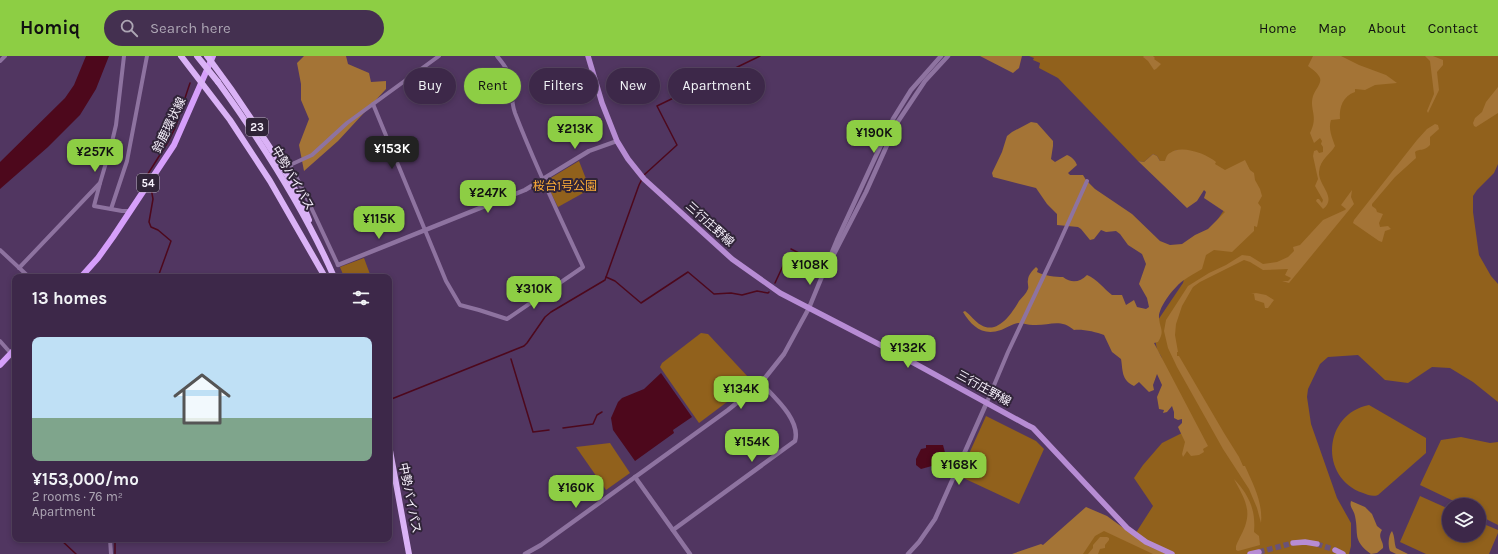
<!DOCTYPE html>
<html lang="en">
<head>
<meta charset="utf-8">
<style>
  :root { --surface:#3d2849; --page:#443050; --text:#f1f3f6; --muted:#ada6b4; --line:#564461; --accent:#8dce44 }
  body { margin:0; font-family:Karla,"Noto Sans JP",sans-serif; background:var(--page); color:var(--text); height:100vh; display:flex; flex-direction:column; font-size:15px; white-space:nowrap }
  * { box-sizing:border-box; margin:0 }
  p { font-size:13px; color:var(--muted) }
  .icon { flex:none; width:22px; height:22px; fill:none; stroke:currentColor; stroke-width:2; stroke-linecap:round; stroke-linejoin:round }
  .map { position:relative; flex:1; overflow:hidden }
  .side { position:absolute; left:12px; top:218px; width:380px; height:268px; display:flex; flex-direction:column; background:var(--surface); border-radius:8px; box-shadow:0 2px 6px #0003,0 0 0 1px var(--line) }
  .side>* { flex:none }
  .hud { position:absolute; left:404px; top:12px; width:380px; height:36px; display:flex; gap:8px }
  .controls { position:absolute; left:1442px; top:442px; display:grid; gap:8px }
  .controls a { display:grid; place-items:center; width:44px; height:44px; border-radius:50%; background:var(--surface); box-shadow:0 2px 6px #0003,0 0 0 1px var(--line); font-size:20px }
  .price { position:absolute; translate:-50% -34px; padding:0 9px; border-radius:8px; background:var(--accent); color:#111; font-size:13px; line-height:26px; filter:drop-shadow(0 1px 2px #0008) }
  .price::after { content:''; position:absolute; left:50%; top:24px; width:12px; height:9px; margin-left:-6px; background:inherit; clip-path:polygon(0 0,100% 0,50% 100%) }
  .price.selected { background:#222; color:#fff }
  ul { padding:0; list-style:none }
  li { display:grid; align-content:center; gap:8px; height:212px; padding:0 20px }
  li span { display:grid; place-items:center; height:124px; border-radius:8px; color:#555 }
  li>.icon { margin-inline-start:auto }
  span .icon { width:72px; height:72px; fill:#fffc; stroke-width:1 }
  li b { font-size:17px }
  h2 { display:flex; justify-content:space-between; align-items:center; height:48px; padding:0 20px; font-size:17px }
  .pill { padding:0 14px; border-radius:18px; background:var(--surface); box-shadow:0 2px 6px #0003,0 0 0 1px var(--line); font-size:14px; line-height:36px }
  .pill.selected { background:var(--accent); color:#111 }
  header { display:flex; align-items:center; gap:24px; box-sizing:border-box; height:56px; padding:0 20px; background:var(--accent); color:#111 }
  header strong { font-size:19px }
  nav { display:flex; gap:22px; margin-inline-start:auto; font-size:14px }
  .search { width:280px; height:36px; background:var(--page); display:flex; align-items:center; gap:10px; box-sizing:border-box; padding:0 14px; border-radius:22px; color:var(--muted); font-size:15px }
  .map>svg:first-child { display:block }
</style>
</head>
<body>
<header>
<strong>Homiq</strong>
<div class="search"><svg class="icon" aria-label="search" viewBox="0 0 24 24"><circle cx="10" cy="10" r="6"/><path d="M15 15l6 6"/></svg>Search here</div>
<nav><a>Home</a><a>Map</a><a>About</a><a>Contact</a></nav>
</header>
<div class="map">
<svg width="1498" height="498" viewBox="0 0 1498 498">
  <rect width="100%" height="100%" fill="#513661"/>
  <g fill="#91611c">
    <polygon points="1029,0 1498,0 1498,108 1494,117 1477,134 1473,140 1473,156 1479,199 1491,220 1498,228 1498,346 1473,326 1450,312 1432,311 1408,327 1385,324 1358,299 1328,301 1320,308 1308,333 1307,341 1311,368 1337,442 1351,467 1351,490 1349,498 1078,498 1082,485 1104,474 1132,483 1153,450 1134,422 1143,409 1162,387 1186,375 1161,300 1157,294 1155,283 1156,267 1183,227 1188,208 1226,151 1212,120 1208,102 1186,94 1176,94 1165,105 1160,105 1157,100 1153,98 1144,106 1138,105 1058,22 1039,12 1040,7 1033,4 1034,2"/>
    <polygon points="579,105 588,128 585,136 558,151 547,129 549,123"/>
    <polygon points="364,202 371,221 344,221 340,211"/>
    <polygon points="701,277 708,278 749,322 751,328 699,367 660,311 662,307"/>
    <path d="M1369 349 1426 382V397L1378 439C1373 441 1368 439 1363 437 1319 422 1323 358 1369 349Z"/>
    <polygon points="986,360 1036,385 1044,393 1019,448 959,420"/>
    <polygon points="1461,381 1490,387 1498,386 1498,469 1488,464 1479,457 1479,449 1462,449 1420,429 1441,384"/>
    <polygon points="610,387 630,417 606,434 576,391"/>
    <polygon points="1420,440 1449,453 1449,479 1479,479 1479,466 1498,474 1498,477 1489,498 1426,498 1400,486"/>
  </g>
  <g fill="#a47436">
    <polygon points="304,0 346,0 348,8 369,17 371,26 386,25 386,33 338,85 304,115 299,89 309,63 301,44 301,28 297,7"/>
    <polygon points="980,0 1022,0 1019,12 1013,17"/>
    <polygon points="1144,0 1153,0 1155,2 1154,3 1161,8 1156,13 1154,14 1148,5 1143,1"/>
    <path d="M1313 0H1341L1359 9 1386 19 1397 27 1375 29 1365 34 1355 33V36C1343 40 1339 51 1340 63L1331 64C1328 73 1332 81 1335 90 1330 99 1320 103 1319 116 1318 129 1338 142 1323 153L1316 145 1317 143H1319L1322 147 1323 144 1315 130 1318 123 1313 100 1314 95 1317 94 1319 97 1323 96V91L1321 88 1322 85 1320 82 1314 87 1310 77C1319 60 1309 54 1313 40 1315 34 1322 27 1320 22 1318 17 1312 13 1308 10Z"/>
    <polygon points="1425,0 1433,0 1443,4 1443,9 1437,16 1439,34 1428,57 1427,55 1434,38 1430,5"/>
    <polygon points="1498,31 1498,57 1476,71 1474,70 1473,67 1475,62 1482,56 1486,46"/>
    <path d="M1031 66 1037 67 1053 85V90L1051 103 1055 106 1067 99C1072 101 1075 104 1077 109L1068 117 1070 119H1083L1086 124 1095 133 1132 158 1160 185 1170 189 1182 188 1195 179 1208 173 1225 156 1204 142 1206 136 1204 134 1197 145 1187 152 1138 105 1144 106 1153 98 1157 100 1160 105H1165C1166 102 1167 98 1170 97 1181 88 1207 98 1216 106L1215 108 1225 114 1245 104 1250 114 1254 117 1255 124 1260 133 1262 140 1258 147 1261 151 1257 171 1254 170V175L1232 196 1214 194 1206 199 1202 213C1196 217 1189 220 1184 224 1175 230 1158 251 1159 262 1160 273 1165 275 1158 286L1154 287 1208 390 1203 393 1204 396 1199 399 1191 400 1187 395 1183 401 1182 398 1185 386 1178 371 1182 367V363L1178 364 1174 362V356L1172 350 1167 356 1163 357 1164 354 1159 353 1157 341 1162 329 1157 318 1153 329 1154 334 1149 336 1139 326 1134 330C1121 324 1123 314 1121 303L1112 296 1104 279C1096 276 1083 273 1074 274 1060 262 1049 270 1033 269 1028 269 1023 267 1018 267 1012 268 1006 272 1001 274 983 280 972 271 963 256L965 255C971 259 975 266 981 269 998 279 1012 257 1019 245 1022 241 1026 238 1028 233 1029 230 1027 227 1028 224 1028 219 1033 214 1036 211L1038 213 1037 216C1044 220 1056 221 1063 221 1072 228 1080 226 1087 219 1097 223 1104 233 1112 239H1122L1126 249 1134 244 1137 251 1146 253 1149 251 1147 242 1139 228 1146 208 1142 198 1128 189 1120 178 1116 175 1106 176 1101 174 1094 183 1090 184 1081 173 1078 171 1057 169V158L1047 148 1036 132 993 121 992 117 1002 96 1007 80 1012 76Z"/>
    <path d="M1435 68 1438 69 1439 73 1430 81V89C1423 96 1420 92 1415 96L1416 102 1395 121 1372 148V150L1376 153 1377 156 1383 158 1379 167 1380 171 1388 170 1391 173 1385 175 1382 186 1379 185 1353 167 1354 164 1417 84 1427 73Z"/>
    <path d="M1352 134 1351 141 1354 148 1289 227 1282 225H1288L1291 222 1285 219 1288 213 1263 214 1250 206 1244 204 1200 226 1193 231 1182 250 1176 268 1175 279 1178 296H1177V300H1179L1224 377 1239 401 1243 410H1245C1253 428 1263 446 1261 467L1257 452 1249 433 1223 393 1177 311 1168 292 1164 275 1166 264 1188 230 1209 217 1226 209 1242 199 1250 200 1263 208 1277 206 1288 201 1294 195 1293 191 1300 189 1323 164 1345 154 1346 153 1341 149Z"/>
    <polygon points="1256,237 1266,239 1274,244 1268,252 1265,252 1264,247 1255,244 1254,238 1251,238"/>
    <path d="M1234 423C1249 439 1256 454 1254 476L1259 480 1260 489 1238 495 1236 494V490C1239 482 1244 475 1246 467 1251 450 1241 437 1234 423Z"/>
    <path d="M1351 445 1365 451 1372 458 1377 470 1382 474C1377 482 1384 485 1383 492L1377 497 1371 498C1352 484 1359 479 1355 460 1354 454 1349 451 1351 445Z"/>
    <polygon points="1086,451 1107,460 1148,490 1166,498 1153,498 1104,475 1095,480 1083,498 1012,498 1041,488 1043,489"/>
    <path d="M1392 475C1395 481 1394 486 1396 492L1408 498H1396L1390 495C1388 490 1388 480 1392 475Z"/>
    <polygon points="1100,481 1107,481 1109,482 1109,484 1105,489 1105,492 1100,493 1098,498 1088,498 1093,492 1093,489"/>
  </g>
  <g fill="#4d081c">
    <polygon points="86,0 109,0 96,33 80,59 48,91 0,133 0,106 65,42 74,29"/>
    <polygon points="661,317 692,361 673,374 674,377 635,405 613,374 611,362 618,346 622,342 644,333"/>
    <polygon points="926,389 943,389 947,404 939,408 921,413 916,409 916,403 921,393 926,392"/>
  </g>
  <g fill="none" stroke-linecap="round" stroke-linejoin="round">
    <g stroke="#4d081c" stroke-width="1.5">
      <polyline points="644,119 677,89 657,50 760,0"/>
      <polyline points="146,121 168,86 175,72 190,27"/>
      <polyline points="151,132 153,143 149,166 151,171 158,174 171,185 158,221"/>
      <polyline points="791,193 817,206"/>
      <polyline points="606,221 615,225 641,247 688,216 714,238 731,237 742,239 757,235 768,237 769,236"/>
      <polyline points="775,227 788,199"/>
      <polyline points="511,303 533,376 549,374"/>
      <polyline points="389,344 524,290 527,287 545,261 551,256 605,224 639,129 642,123"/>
      <polyline points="563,372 593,368 597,359 602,356"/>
      <polyline points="60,483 76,498"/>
      <polyline points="115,483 115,498"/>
    </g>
    <g stroke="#6a5278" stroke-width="5.5" stroke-dasharray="5.5 3" stroke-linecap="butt">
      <polyline points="1317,488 1335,494"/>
      <polyline points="1259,496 1293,487"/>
    </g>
    <g stroke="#8e73a0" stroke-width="4">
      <polyline points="0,5 5,0"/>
      <path d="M373 48 446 225 460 249 479 254 507 263 583 211C559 160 535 109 515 57 510 43 513 33 510 21 508 13 502 6 497 0"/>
      <polyline points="100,127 94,150 122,155 130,155"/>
      <polyline points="111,153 127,105 147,0"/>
      <polyline points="0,194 29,221"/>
      <polyline points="338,209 302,132 290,109 312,99 347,67 439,0"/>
      <polyline points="19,212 100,127 111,90 116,69 124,0"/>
      <polyline points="0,285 15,302"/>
      <polyline points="987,346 1008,296 1056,194 1087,125"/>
      <polyline points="110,483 111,498"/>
    </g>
    <g stroke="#8e73a0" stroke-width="4.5">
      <polyline points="833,200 866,136 897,67 925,25 948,0"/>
      <polyline points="338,209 525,134 589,95 617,85"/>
      <polyline points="635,421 690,498"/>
      <path d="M673 474 795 385C801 364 774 341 761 327"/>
      <polyline points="525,498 541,489 728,354 761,327 784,298 809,252 837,184 893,63 911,34 941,0"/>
      <polyline points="908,498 919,486 935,463 987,346"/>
    </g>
    <g stroke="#b78cd4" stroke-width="5.5">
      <polyline points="588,0 602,47 617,85 628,103 644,123 732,203 780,237 892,295 1027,369 1033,372 1127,472 1146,486 1172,498"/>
      <polyline points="1293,487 1305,486 1317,488"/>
      <polyline points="1335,494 1343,498"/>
      <polyline points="1250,498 1259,496"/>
    </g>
    <g stroke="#d69ffb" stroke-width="6">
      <polyline points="81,221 98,202 113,181 174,89 213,0"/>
      <polyline points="0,309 15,293"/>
    </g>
    <g stroke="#dab2f6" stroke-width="6">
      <polyline points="181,0 230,64 270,125 325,221"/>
      <path d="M207 0C226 25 244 51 261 78 279 105 297 133 309 164"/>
      <path d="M218 26C262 87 304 152 334 221"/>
      <polyline points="389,389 409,498"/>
    </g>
    <polyline stroke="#dab2f6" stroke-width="6" points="197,0 218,26"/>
  </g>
  <g text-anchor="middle" stroke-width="4" stroke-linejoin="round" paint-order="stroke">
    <g fill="#302438" stroke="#bbb4c1" stroke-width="1">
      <rect x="246" y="62" width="22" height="18" rx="3"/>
      <rect x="137" y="118" width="22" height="18" rx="3"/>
    </g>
    <g font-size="11" font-weight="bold" fill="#f7f1fc">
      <text x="257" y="75">23</text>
      <text x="148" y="131">54</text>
    </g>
    <g font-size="12" fill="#f7f1fc" stroke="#302438">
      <text transform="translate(169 69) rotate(-64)" y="4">鈴鹿環状線</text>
      <text transform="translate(293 122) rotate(60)" y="4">中勢バイパス</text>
      <text transform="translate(710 168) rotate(42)" y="4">三行庄野線</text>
      <text transform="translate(984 332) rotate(29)" y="4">三行庄野線</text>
      <text transform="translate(410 442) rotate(79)" y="4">中勢バイパス</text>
    </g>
    <g font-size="12" fill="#fdac37" stroke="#302438">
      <text x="565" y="134">桜台1号公園</text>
    </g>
  </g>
</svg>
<div class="controls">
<a><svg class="icon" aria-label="layers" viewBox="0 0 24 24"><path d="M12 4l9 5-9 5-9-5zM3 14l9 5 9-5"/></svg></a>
</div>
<b class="price" style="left:575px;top:94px">¥213K</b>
<b class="price" style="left:874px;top:98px">¥190K</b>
<b class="price selected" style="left:392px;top:114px">¥153K</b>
<b class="price" style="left:95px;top:117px">¥257K</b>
<b class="price" style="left:488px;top:158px">¥247K</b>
<b class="price" style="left:379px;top:184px">¥115K</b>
<b class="price" style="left:810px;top:230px">¥108K</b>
<b class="price" style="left:534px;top:254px">¥310K</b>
<b class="price" style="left:908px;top:313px">¥132K</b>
<b class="price" style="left:741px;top:354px">¥134K</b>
<b class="price" style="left:752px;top:407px">¥154K</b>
<b class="price" style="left:959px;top:430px">¥168K</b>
<b class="price" style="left:576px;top:453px">¥160K</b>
<div class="hud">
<a class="pill">Buy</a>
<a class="pill selected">Rent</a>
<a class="pill">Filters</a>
<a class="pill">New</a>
<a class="pill">Apartment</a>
</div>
<section class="side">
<h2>13 homes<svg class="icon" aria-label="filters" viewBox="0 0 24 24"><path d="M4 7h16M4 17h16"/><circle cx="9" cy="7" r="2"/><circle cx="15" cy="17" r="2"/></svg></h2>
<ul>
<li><span style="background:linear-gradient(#bfe0f5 65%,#7fa58c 0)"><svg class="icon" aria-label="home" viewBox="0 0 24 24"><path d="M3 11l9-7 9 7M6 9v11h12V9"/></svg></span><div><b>¥153,000/mo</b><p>2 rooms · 76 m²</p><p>Apartment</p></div></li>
</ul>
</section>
</div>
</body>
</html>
